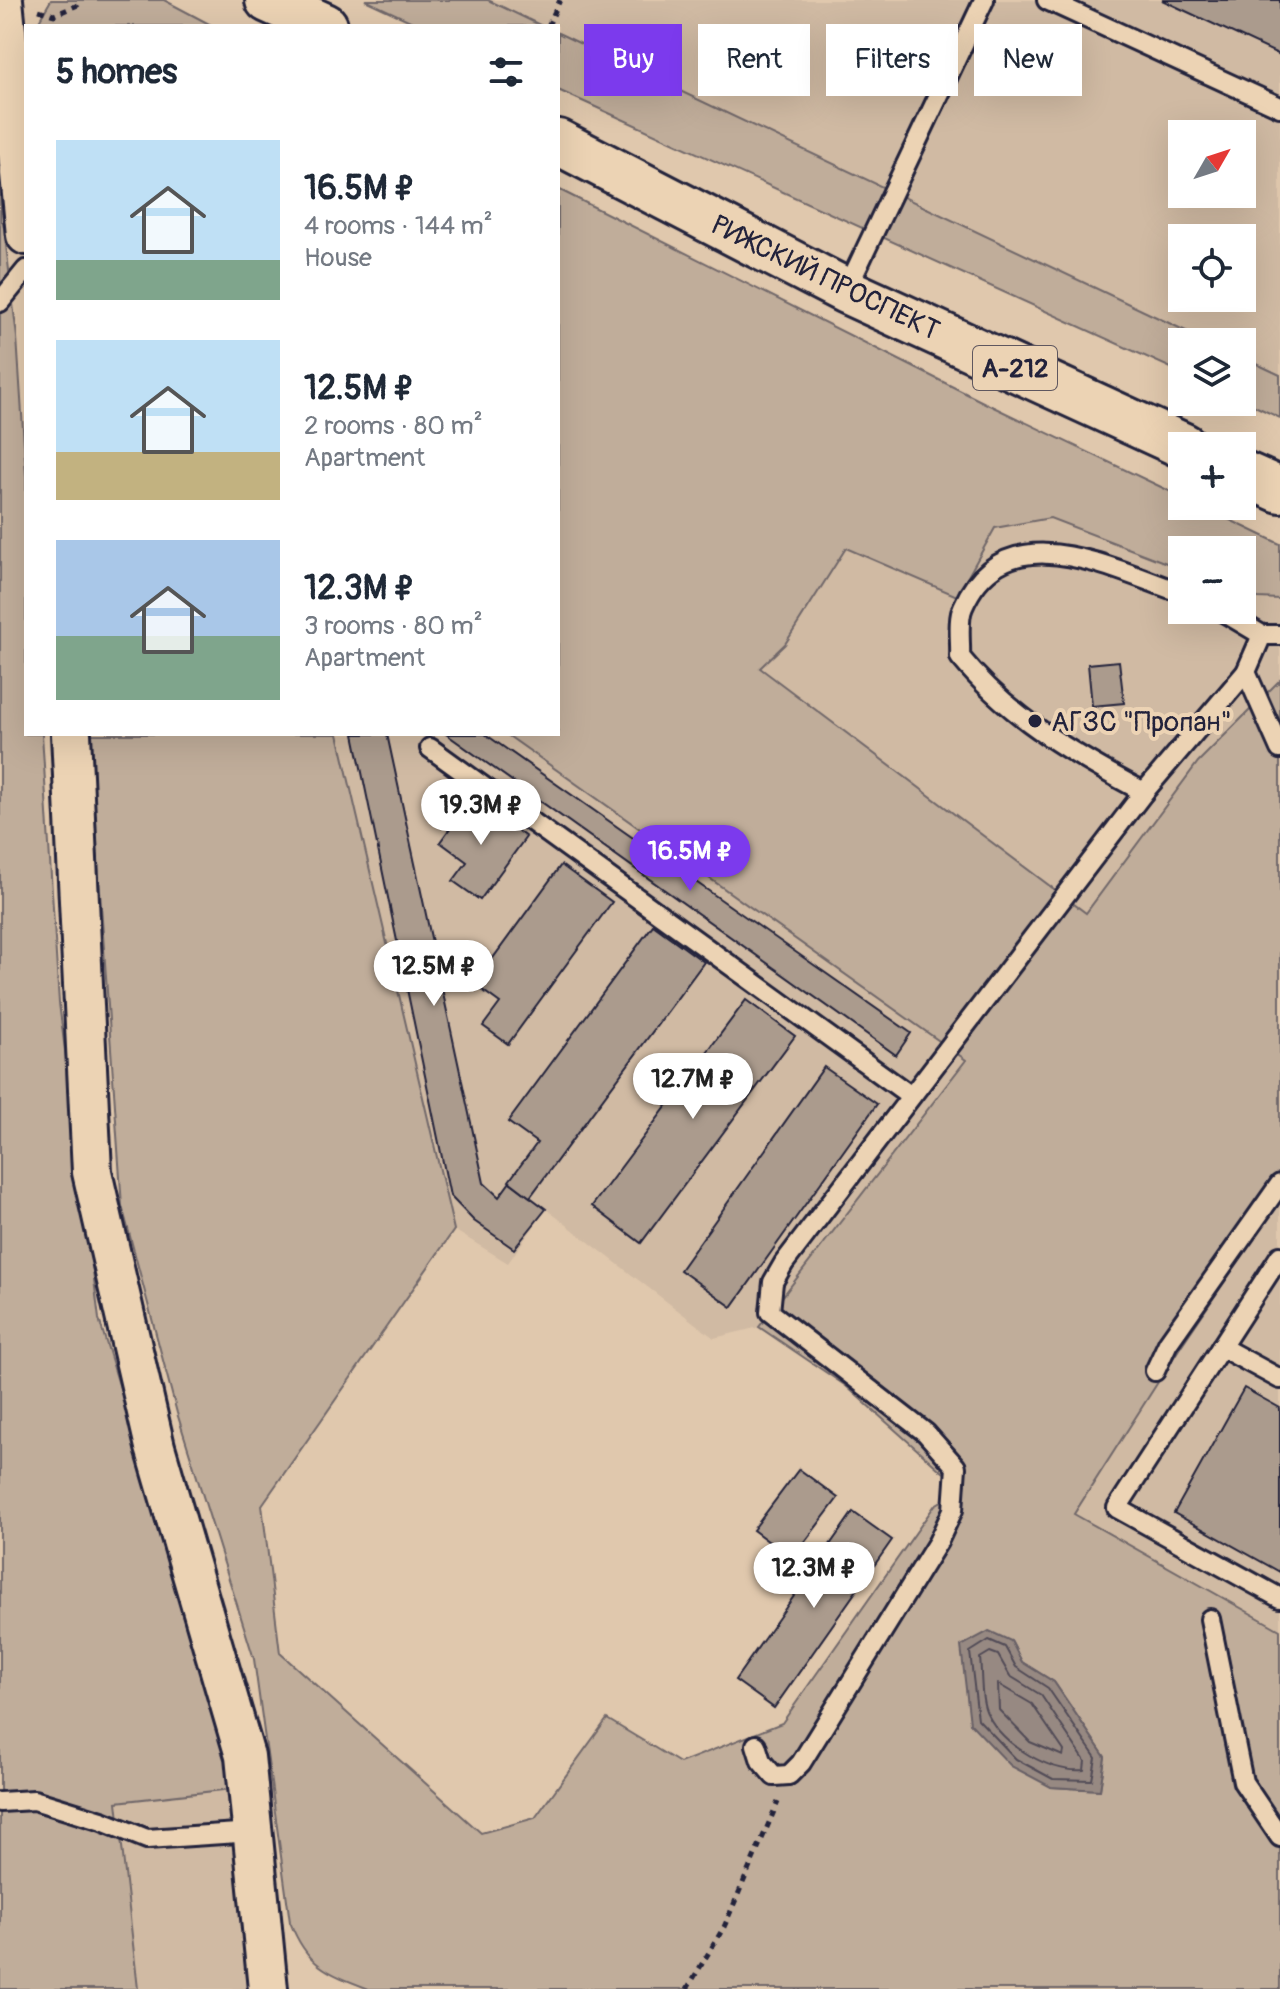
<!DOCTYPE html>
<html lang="en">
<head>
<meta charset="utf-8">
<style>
  :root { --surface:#fff; --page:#f6f6f7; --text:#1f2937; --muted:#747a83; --accent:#7c3aed }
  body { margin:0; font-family:Pangolin,sans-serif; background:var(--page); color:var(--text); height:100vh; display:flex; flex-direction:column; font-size:30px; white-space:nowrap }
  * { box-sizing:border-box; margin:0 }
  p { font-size:26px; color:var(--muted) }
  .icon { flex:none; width:44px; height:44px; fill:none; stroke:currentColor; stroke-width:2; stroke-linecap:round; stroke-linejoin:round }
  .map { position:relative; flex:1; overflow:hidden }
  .side { position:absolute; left:24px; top:24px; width:536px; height:712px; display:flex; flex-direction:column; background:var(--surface); border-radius:0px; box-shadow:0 8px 32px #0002 }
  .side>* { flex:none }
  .banner { position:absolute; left:584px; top:24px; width:576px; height:72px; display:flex; gap:16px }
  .needle { width:52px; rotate:51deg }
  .tools { position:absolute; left:1168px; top:120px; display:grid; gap:16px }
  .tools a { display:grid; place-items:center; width:88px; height:88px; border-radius:0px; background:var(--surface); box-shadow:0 8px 32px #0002; font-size:40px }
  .price { position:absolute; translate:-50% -68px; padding:0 18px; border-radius:28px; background:#fff; color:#222; font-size:26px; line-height:52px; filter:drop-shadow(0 2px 4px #0008) }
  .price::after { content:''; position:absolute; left:50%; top:48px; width:24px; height:18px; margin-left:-12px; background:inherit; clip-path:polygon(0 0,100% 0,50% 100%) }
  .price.active { background:var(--accent); color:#fff }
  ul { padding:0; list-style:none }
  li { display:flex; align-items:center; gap:24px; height:200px; padding:0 32px }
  li span { display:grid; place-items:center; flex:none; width:224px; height:160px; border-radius:0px; color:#555 }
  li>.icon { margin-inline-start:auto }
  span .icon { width:96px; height:96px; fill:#fffc; stroke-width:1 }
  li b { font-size:34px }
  h2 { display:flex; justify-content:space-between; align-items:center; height:96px; padding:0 32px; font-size:34px }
  .pill { padding:0 28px; border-radius:0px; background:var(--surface); box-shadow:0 8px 32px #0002; font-size:28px; line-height:72px }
  .pill.active { background:var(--accent); color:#fff }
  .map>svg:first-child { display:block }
</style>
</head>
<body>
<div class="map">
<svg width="1280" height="1989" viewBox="0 0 1280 1989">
  <rect width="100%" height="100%" fill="#e0c8ad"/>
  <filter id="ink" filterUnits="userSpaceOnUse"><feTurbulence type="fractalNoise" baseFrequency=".0125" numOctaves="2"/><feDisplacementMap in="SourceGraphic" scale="16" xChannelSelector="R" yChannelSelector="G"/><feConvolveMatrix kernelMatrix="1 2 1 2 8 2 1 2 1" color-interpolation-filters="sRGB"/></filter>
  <g filter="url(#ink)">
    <g fill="#d0baa3" fill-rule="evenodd">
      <path d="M488 0H1280V375L1242 357V342H1209L558 33V26H542ZM1182 134H1242V194H1182ZM1182 238H1242V298H1182Z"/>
      <polygon points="1050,518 1182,569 1182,610 1242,610 1242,591 1259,598 1280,599 1280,680 1198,762 1086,913 760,668 785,644 846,548 957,596 995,527"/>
      <polygon points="338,734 506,734 966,1060 759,1327 714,1338 546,1209 508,1263 454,1230"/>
      <polygon points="1280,1200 1280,1630 1074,1514 1181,1346"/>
      <polygon points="231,1789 254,1989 138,1989 117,1802"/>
    </g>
    <g fill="#c0ad9a" stroke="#71686a" stroke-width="2" fill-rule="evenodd">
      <polygon points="51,0 164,0 213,26 36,26"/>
      <polygon points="365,0 488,0 542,26 421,26"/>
      <polygon points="558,33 1209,342 1182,342 1182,373 558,90"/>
      <path d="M558 189 985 403 1182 497V506H1201L1280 544V599L1258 598 1242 591V550H1182V569L1050 518 995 528 957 596 846 548 785 644 760 668 1086 913 1198 762 1280 680V1200L1181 1346 1074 1514 1280 1630V1989H369C327 1973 307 1966 290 1922L254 1659 177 1413 122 1206 89 734H338L454 1230 262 1505 280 1653 481 1833 535 1818 607 1719 680 1763 782 1723 935 1505 965 1487 940 1470 846 1386 759 1327 966 1060 506 734H558ZM1011 1641 1022 1662 1054 1682 1105 1757 1100 1790 1051 1787Z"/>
      <polygon points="0,195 17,337 26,476 26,734 42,734 59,1003 99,1319 224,1730 231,1789 117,1802 138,1989 0,1989"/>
      <polygon points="1242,357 1280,375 1280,418 1242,400"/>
    </g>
    <polygon fill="#978982" stroke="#686066" stroke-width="2" points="989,1631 1011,1641 1022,1662 1054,1682 1105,1757 1100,1790 1051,1787 1011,1766 970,1723 961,1646"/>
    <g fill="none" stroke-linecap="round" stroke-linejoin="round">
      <g stroke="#514b57" stroke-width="2">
        <polygon points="989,1640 1005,1647 1016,1667 1048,1688 1096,1758 1092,1780 1053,1779 1016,1759 978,1719 970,1652"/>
        <path d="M990 1652 998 1655 1010 1676 1041 1695 1085 1761 1084 1770C1050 1773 1004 1746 988 1715 980 1702 982 1674 980 1658Z"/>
        <polygon points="998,1684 1032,1704 1064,1751 1063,1756 1030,1742 999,1710"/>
      </g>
    </g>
    <g fill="#ab9b8d" stroke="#22223b" stroke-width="2">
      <polygon points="1162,0 1280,0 1280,55"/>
      <polygon points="1119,661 1124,703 1092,706 1088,664"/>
      <polygon points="354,734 387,734 484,1183 499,1197 510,1182 546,1209 514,1249 474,1221 450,1196"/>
      <polygon points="446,734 485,734 911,1033 896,1055"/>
      <polygon points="472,798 526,837 480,900 453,881 467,862 440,842"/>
      <polygon points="561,865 612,902 508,1044 483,1026 500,1003 474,984"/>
      <polygon points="653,925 704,962 530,1197 509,1181 537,1143 508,1122"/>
      <polygon points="746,1000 795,1036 641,1243 592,1206"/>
      <polygon points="824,1067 877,1104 732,1307 680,1270"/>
      <polygon points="1244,1388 1280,1408 1280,1572 1174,1513"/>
      <polygon points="799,1469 838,1498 792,1559 753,1530"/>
      <polygon points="853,1512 892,1540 774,1708 735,1680"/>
    </g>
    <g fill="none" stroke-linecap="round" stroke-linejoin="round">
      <defs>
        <g id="lane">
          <polyline points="1047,0 1280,107"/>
          <polyline points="846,291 984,0"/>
          <polyline points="0,302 26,270"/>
          <polyline points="1220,610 1262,635"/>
          <polyline points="1246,672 1280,749"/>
          <polyline points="430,748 911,1096"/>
          <path d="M1144 792C1076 756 1010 718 960 657 961 643 957 620 963 607 1005 511 1111 569 1182 593"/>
          <polyline points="1280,1256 1117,1508 1280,1598"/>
          <polyline points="1221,1347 1280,1379"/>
          <polyline points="1155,1371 1168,1343 1280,1184"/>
          <polyline points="1210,1619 1243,1782 1280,1837"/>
          <polyline points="756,1745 761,1761 774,1776 789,1775 801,1763 938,1542 953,1510 956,1467 926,1433 770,1312 773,1282 784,1263 1144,792 1246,672 1262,635 1280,635"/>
          <polyline points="0,1802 34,1800 102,1821 147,1839 253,1832"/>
        </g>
        <g id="street">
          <polyline points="3,0 26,235"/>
          <polyline points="71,734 92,1172 155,1447 245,1756 268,1989"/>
        </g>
        <g id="highway">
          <polyline points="268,0 325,26"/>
          <polyline points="558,142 846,291 1184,446"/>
          <polyline points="1242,473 1280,490"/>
        </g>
      </defs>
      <use href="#lane" stroke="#22223b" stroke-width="24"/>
      <use href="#street" stroke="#22223b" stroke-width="44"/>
      <use href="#highway" stroke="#22223b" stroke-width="50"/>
      <g stroke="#22223b" stroke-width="5" stroke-dasharray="6 6" stroke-linecap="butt">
        <polyline points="39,10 54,15 78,5 81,0"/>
        <polyline points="548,26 560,0"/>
        <polyline points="687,1989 724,1927 778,1802"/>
      </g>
      <use href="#lane" stroke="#ecd3b4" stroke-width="18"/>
      <use href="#street" stroke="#ecd3b4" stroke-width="38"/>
      <use href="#highway" stroke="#ecd3b4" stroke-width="44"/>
    </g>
  </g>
  <circle fill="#22223b" stroke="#ecd3b4" stroke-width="3" cx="1035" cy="721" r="8"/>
  <g text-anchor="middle" stroke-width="8" stroke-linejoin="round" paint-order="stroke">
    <rect fill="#ecd3b4" stroke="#5f575f" stroke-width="2" x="973" y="346" width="84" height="44" rx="6"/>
    <g font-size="26" font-weight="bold" fill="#22223b">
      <text x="1015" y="377">А-212</text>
    </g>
    <g font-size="28" fill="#22223b" stroke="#ecd3b4">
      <text transform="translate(826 277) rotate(26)" y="10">РИЖСКИЙ ПРОСПЕКТ</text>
    </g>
    <g font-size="28" fill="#22223b" stroke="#ecd3b4" text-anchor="start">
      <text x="1051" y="731">АГЗС "Пропан"</text>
    </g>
  </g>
</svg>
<div class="tools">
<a><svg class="needle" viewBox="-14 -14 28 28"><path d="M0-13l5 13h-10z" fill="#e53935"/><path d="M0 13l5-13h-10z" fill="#747a83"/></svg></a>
<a><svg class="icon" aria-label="locate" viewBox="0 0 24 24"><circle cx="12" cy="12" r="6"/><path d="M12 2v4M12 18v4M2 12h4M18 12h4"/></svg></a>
<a><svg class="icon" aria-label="layers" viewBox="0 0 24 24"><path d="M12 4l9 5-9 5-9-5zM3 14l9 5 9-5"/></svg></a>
<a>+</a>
<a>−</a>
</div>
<b class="price" style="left:481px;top:847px">19.3M ₽</b>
<b class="price active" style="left:690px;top:893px">16.5M ₽</b>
<b class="price" style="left:434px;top:1008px">12.5M ₽</b>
<b class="price" style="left:693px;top:1121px">12.7M ₽</b>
<b class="price" style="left:814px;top:1610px">12.3M ₽</b>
<div class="banner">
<a class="pill active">Buy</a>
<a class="pill">Rent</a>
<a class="pill">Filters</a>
<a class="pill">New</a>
</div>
<section class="side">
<h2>5 homes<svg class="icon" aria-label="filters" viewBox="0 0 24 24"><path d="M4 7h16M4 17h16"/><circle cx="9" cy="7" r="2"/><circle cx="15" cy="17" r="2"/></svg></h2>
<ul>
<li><span style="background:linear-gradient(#bfe0f5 75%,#7fa58c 0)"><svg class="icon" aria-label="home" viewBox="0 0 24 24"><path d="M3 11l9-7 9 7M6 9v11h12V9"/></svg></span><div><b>16.5M ₽</b><p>4 rooms · 144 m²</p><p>House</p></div></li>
<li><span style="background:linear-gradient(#bfe0f5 70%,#c2b280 0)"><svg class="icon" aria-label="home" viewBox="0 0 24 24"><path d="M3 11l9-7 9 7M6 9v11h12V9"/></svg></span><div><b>12.5M ₽</b><p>2 rooms · 80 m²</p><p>Apartment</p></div></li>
<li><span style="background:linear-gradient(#a9c7e8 60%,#7fa58c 0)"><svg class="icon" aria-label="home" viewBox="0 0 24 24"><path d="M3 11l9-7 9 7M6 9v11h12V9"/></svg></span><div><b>12.3M ₽</b><p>3 rooms · 80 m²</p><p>Apartment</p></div></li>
</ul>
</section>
</div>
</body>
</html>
